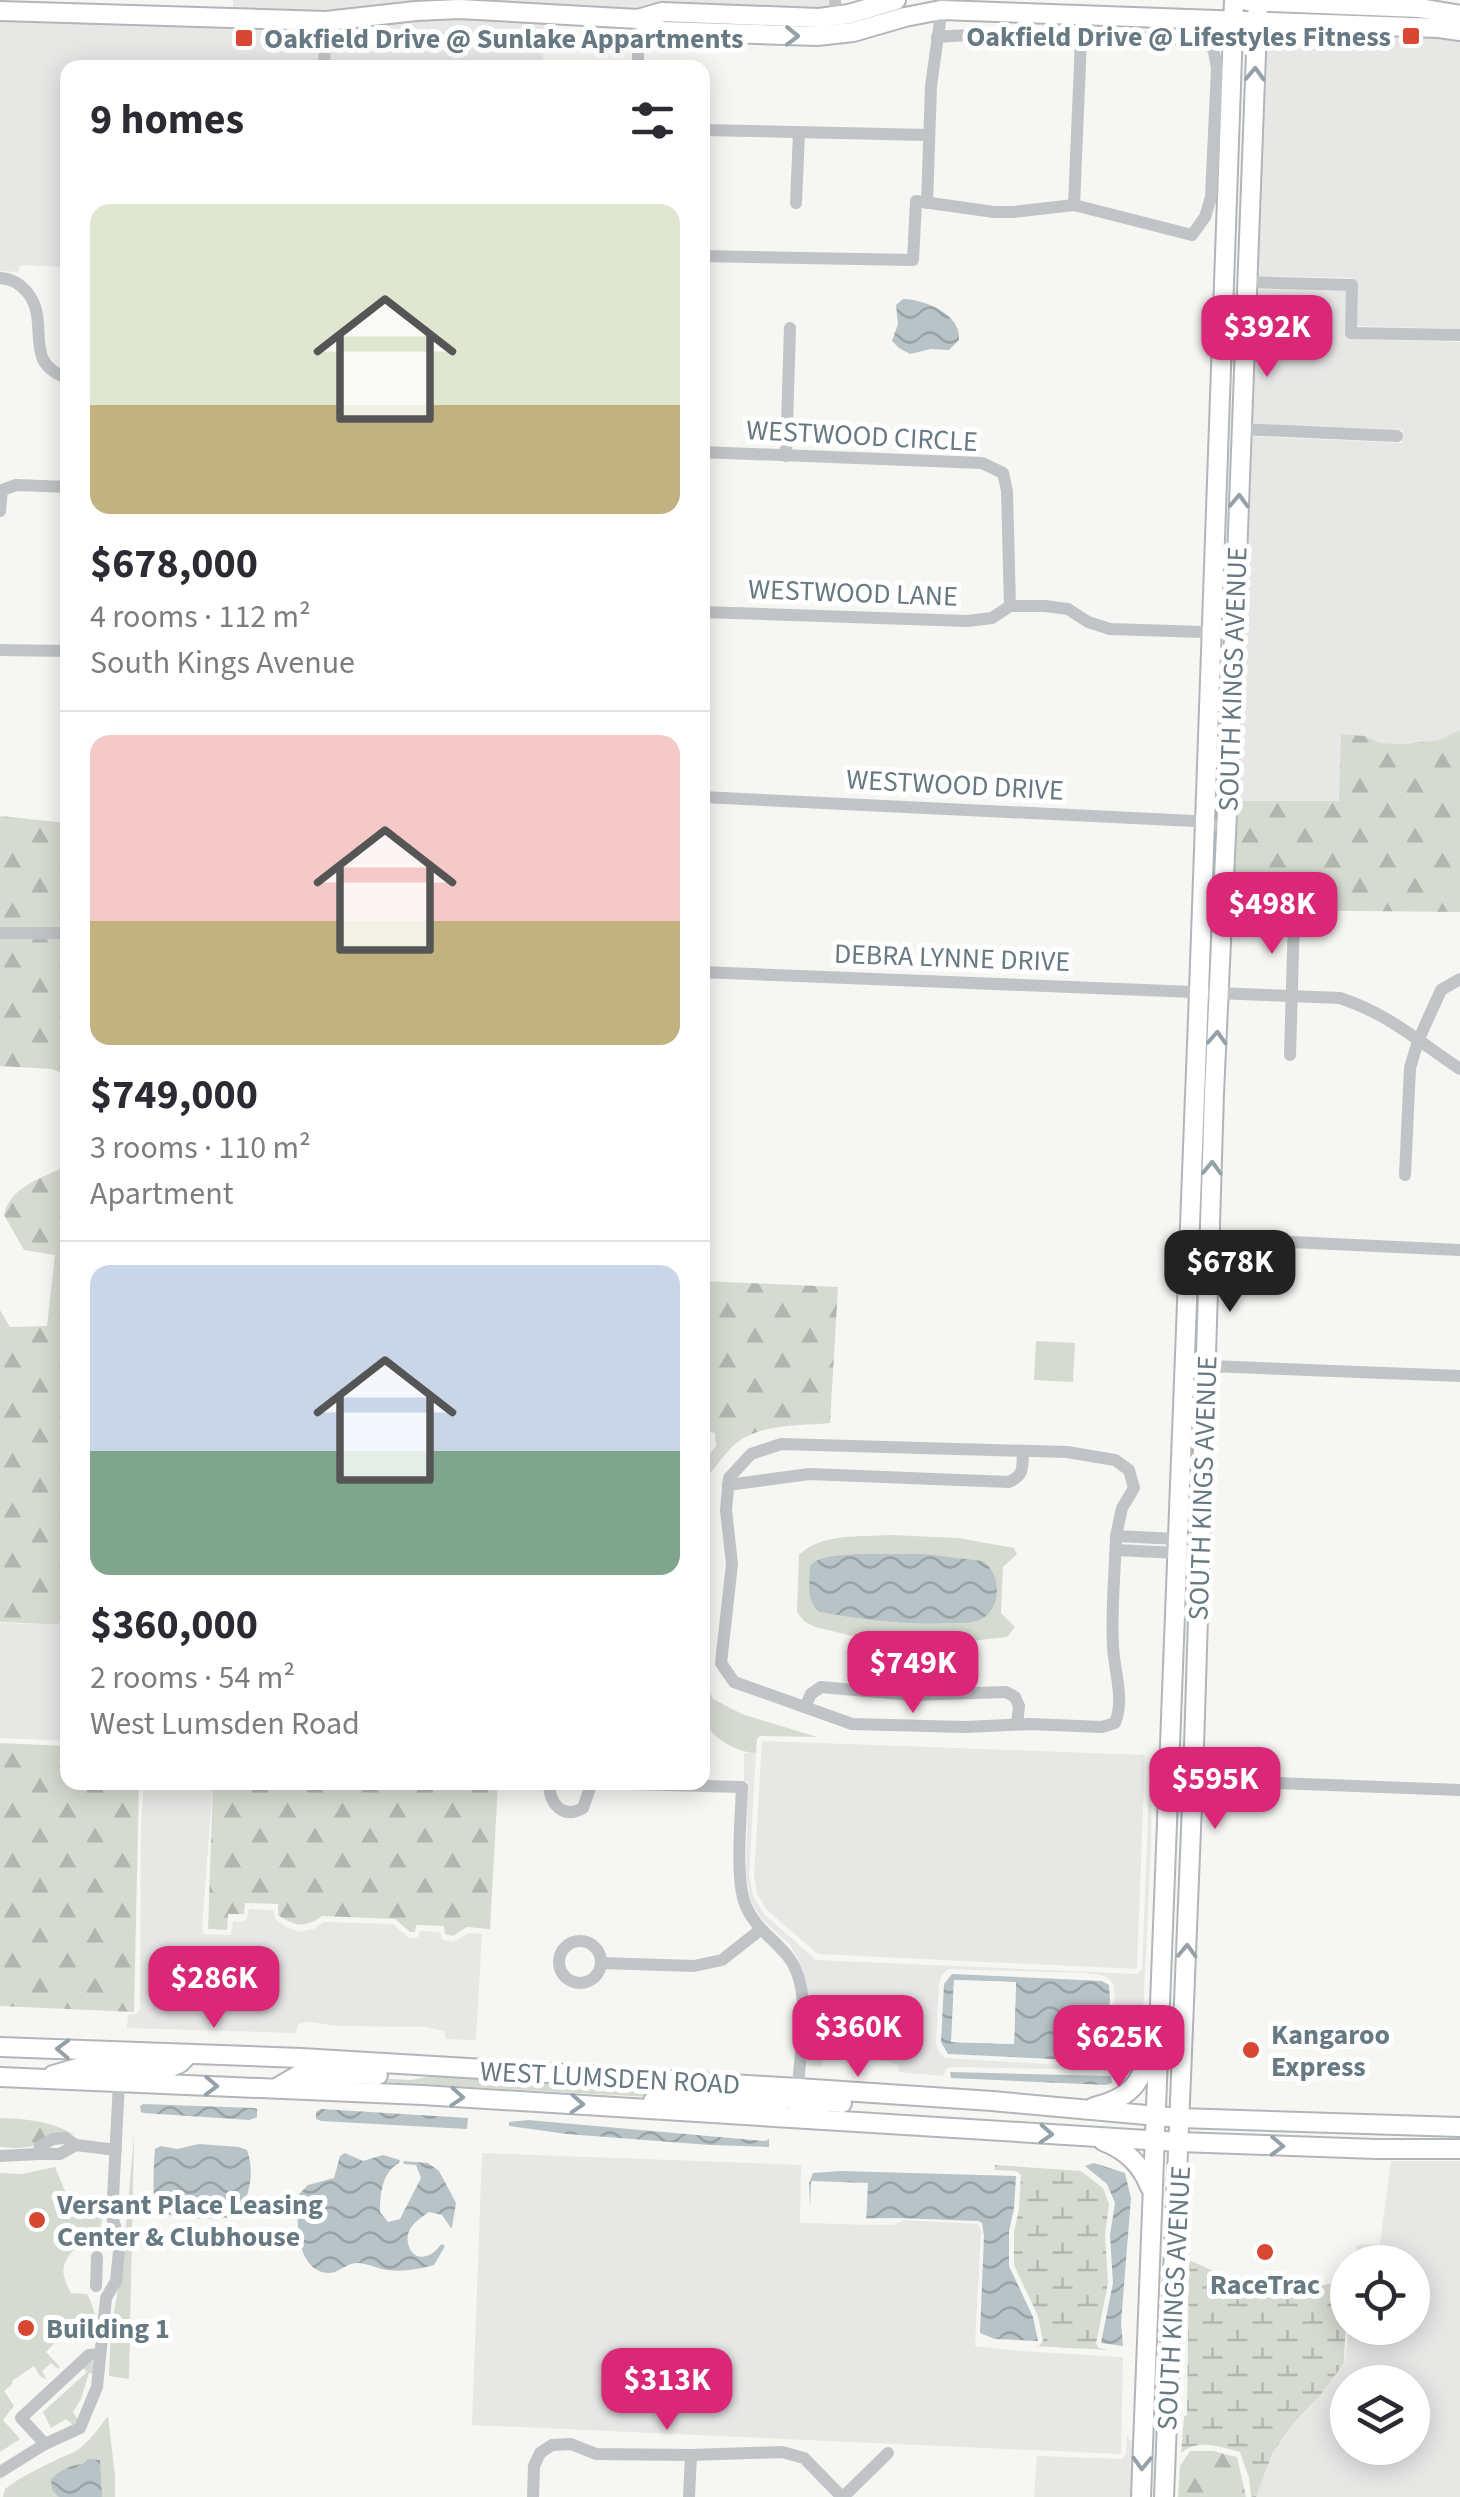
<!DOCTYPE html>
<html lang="en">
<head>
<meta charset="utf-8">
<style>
  :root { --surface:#fff; --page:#f2f2f3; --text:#2b2b33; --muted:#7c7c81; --line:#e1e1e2; --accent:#db2777 }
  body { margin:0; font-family:"Source Sans 3",sans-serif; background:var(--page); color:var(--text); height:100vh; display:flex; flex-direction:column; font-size:38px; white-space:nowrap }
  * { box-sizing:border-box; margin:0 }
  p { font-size:32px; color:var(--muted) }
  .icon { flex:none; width:55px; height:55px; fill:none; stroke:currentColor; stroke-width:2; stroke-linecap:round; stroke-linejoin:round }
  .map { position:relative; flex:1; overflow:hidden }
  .drawer { position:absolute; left:60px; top:60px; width:650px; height:1730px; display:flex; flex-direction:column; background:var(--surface); border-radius:20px; box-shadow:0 5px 25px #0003 }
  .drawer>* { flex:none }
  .tools { position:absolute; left:1330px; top:2245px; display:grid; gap:20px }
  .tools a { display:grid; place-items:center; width:100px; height:100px; border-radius:50%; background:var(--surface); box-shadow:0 5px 25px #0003; font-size:50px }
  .price { position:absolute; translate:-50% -85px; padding:0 22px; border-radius:20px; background:var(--accent); color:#fff; font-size:32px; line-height:65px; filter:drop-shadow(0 2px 5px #0008) }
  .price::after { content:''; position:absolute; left:50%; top:60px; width:30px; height:22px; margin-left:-15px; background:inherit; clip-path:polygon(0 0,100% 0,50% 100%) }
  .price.active { background:#222; color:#fff }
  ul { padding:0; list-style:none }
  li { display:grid; align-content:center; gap:20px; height:530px; padding:0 30px }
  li+li { border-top:2px solid var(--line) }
  li span { display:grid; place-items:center; height:310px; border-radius:20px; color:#555 }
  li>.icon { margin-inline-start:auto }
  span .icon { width:180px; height:180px; fill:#fffc; stroke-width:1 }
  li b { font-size:42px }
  h2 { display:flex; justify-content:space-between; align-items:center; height:120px; padding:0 30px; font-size:42px }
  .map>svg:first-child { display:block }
</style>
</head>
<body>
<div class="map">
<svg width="1460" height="2497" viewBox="0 0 1460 2497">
  <defs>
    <pattern id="forest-firs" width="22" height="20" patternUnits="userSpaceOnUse" patternTransform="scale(2.5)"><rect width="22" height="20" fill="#d6dbd2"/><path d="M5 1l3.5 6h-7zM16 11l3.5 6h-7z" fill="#b1b6b0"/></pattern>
    <pattern id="wetland-marsh" width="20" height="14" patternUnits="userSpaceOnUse" patternTransform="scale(2.5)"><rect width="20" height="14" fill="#d6dbd2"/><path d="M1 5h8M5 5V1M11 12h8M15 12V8" fill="none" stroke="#b1b6b0"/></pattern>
    <pattern id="water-waves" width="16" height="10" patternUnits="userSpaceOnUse" patternTransform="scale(2.5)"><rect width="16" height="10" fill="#b7c3c6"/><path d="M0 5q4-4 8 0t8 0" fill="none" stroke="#99a3a6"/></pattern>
  </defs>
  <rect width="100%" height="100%" fill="#f6f6f3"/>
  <g fill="#e7e7e6" fill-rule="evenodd">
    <polygon points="233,0 829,0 829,10 349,13 233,12"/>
    <polygon points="437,16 544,21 543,67 330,68 331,28"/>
    <polygon points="0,17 320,28 318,67 68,68 67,267 23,265 19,267 18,272 0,271"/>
    <polygon points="1263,29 1460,38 1460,329 1357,326 1358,285 1352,278 1253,276"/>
    <polygon points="1253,289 1346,291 1345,332 1351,339 1460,342 1460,730 1439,740 1404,744 1380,743 1365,736 1342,734 1340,801 1234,801 1247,436 1402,443 1403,430 1248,423"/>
    <polygon points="0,1623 67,1625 67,1741 0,1738"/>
    <polygon points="762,1741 1145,1755 1137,1969 818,1954 767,1910 757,1894 754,1876"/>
    <path d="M744 1753H756L749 1875 753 1895 764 1914 816 1960 1137 1974 1142 1969 1150 1764H1152L1151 1849 1141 2053 1131 2071 1117 2082 1116 2074 1111 2070 950 2067 946 2069 943 2076 899 2072 898 2065 887 2061 828 2059 823 2061 822 2067 805 2065 808 1995 803 1970 791 1946 761 1918 750 1900 746 1875 748 1781H744ZM949 1969 1090 1973 1105 1976 1113 1983 1115 1998 1109 2058 1102 2065 1094 2067 945 2058 938 2051 936 2042 939 1984 942 1975Z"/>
    <polygon points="144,1783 213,1783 202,1929 204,1934 231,1935 233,1921 241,1922 247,1919 249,1909 273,1910 276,1920 286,1927 299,1932 314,1929 323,1922 393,1924 409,1938 418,1937 420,1931 440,1932 442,1939 452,1942 469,1933 482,1934 476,2040 446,2039 444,2031 426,2027 338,2026 310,2022 298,2024 296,2033 127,2028 128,2015 137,2014 140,2009 141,1824"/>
    <polygon points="482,2153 801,2165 800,2223 893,2225 904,2220 977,2224 981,2230 975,2346 1018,2351 1123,2357 1121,2454 472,2425"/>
    <path d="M1391 2161H1460V2497H1256L1272 2454 1292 2425 1322 2393 1344 2363 1350 2328H1412V2262H1354L1357 2245 1380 2244ZM1348 2382H1412V2448H1348Z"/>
    <polygon points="1127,2434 1129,2440 1137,2444 1135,2497 1034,2497 1037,2456 1122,2459 1126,2454"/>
  </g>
  <g fill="#d6dbd2">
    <polygon points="1036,1341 1075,1343 1073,1382 1034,1380"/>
    <path d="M890 1535 958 1538 1014 1548 1017 1554 1003 1567 1001 1613 1015 1627 1007 1637 953 1643H882L815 1627 804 1621 797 1612 799 1555C820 1533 861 1537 890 1535Z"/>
    <path d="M703 1676 713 1699 742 1714 817 1737 760 1736 757 1739 756 1753C738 1753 709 1737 703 1718 699 1707 702 1688 703 1676Z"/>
    <polygon points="314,2075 411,2080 437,2075 771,2095 648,2097 314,2078"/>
    <polygon points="134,2135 129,2379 109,2376 111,2329 123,2261"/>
    <path d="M55 2167 65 2191 55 2200 83 2210 105 2208 96 2245 90 2251 78 2245C61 2263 59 2271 71 2293L87 2294C95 2308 97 2324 97 2340L89 2343 74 2327 65 2335 63 2334 46 2352 60 2367 58 2369 51 2363 42 2371 47 2380 40 2376 34 2366 12 2381 13 2383 4 2391 14 2406 3 2420 20 2439 0 2452V2173L22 2174Z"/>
    <polygon points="88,2361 96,2362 95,2374 89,2373 81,2399 73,2412 78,2420 73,2425 66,2419 51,2428 43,2412 87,2372 82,2367"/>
    <path d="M108 2416 115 2476V2497H3L5 2489C19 2478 37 2469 54 2461 60 2457 69 2455 76 2451 89 2442 99 2428 108 2416Z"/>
  </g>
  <g fill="url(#forest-firs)">
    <polygon points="1460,730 1460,912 1229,910 1234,801 1339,801 1341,734 1365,736 1380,743 1404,744 1439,740"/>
    <polygon points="0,816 67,823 67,1075 52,1069 0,1066"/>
    <path d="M67 1166V1625L0 1622V1310L10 1327 47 1326 55 1255 24 1250 4 1215C10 1186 44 1177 67 1166Z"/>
    <path d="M703 1281 838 1287 830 1423C799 1426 757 1423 733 1446 722 1457 712 1471 703 1483V1462L716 1446 715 1433 703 1430Z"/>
    <polygon points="0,1743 67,1746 68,1782 139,1783 134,2012 0,2006"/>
    <path d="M213 1783H498L490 1929 467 1927 453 1936 445 1934 444 1926 416 1925 415 1932H410L395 1919 322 1916C306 1928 295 1927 278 1915V1904L245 1903 244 1914H228L227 1930 208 1929Z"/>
    <path d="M0 2118C28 2119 50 2121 75 2135 55 2131 52 2138 35 2145 25 2149 11 2148 0 2147Z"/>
    <polygon points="1190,2451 1213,2451 1237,2457 1246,2497 1178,2497 1180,2466"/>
  </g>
  <g fill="url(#wetland-marsh)">
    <polygon points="995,2165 1081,2171 1103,2188 1109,2204 1105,2235 1108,2283 1096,2344 1099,2348 1109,2350 1032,2346 1039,2346 1043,2341 1038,2316 1014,2265 1014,2232 1019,2209 1021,2175 1016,2171 994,2170"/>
    <path d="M1189 2260C1221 2274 1252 2291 1289 2291 1305 2290 1321 2284 1337 2283L1346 2312 1344 2363 1322 2393 1292 2425 1272 2454 1256 2497H1251L1249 2478 1240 2452C1221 2447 1197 2438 1181 2453L1184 2417 1187 2415Z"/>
  </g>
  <g fill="url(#water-waves)" fill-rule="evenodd">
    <path d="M903 299C925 299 962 315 959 340L949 350 931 349 910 354 899 348 892 341 898 324 896 305Z"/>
    <path d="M857 1554H924L982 1561C1002 1572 1003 1611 979 1620 970 1624 957 1623 948 1623 905 1625 864 1620 821 1612 805 1603 810 1583 810 1566 821 1554 842 1556 857 1554Z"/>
    <path d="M952 1974 1102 1981 1109 1985 1110 1999 1105 2056 1094 2061 948 2054 941 2042 944 1984ZM954 1980 1016 1982 1014 2044 952 2042Z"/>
    <polygon points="950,2072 1111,2076 1112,2083 1106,2085 951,2078"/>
    <polygon points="143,2104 254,2108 257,2109 257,2117 249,2120 144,2113 141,2112 140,2106"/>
    <polygon points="321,2109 468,2118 467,2129 321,2121 316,2119 316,2112"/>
    <polygon points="528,2120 765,2141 769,2139 769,2147 710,2145 567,2134 509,2126 509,2122"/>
    <path d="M199 2144 239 2147 247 2150C255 2172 250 2199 235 2217 217 2218 166 2223 156 2206 152 2201 154 2159 155 2149L161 2146 177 2149Z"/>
    <path d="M345 2153 363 2161 383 2155 400 2160 399 2163C382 2172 380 2194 380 2212L388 2222 400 2219 421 2178 416 2165 404 2164 403 2161 428 2163 439 2171 456 2203 452 2227 451 2228 442 2215 429 2212C422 2217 415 2221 410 2229 403 2242 412 2263 429 2255 435 2253 438 2247 442 2244L445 2246 434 2265C419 2269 404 2272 388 2270 378 2269 367 2263 357 2263 346 2263 339 2273 329 2273 295 2272 296 2218 299 2194L308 2185 334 2178 340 2156Z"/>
    <polygon points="1094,2163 1125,2173 1131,2198 1121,2323 1123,2346 1101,2343 1113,2283 1110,2235 1115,2203 1107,2184 1085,2166"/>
    <polygon points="841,2171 1016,2176 1014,2208 1009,2231 1009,2266 1033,2317 1038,2341 995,2339 980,2333 984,2236 982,2223 978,2221 896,2218 826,2219 810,2205 809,2183 813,2173"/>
    <path d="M88 2459 100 2460 102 2497H59L52 2490 51 2479C60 2470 71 2465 83 2464Z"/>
  </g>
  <g fill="#f6f6f3" fill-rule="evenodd">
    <path d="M954 1980 1016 1982 1014 2044 951 2042ZM958 1985 1011 1987 1009 2039 957 2037Z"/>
    <polygon points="811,2181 868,2183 866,2225 823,2223 810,2211"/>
  </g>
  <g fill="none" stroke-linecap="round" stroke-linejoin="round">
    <defs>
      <g id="secondary">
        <polyline points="1247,1 1419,8 1460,15"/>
        <polyline points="0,11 326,21 416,11 459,9 638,19 662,12 819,18 849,14 896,0"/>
        <polyline points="638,19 662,31 817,36 853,32 905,17 941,10 1439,28 1460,31"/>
        <polyline points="0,2047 301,2058 798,2088 992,2101 1180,2118 1460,2127"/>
        <polyline points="53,2075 81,2067 169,2068 180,2063 189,2054"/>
        <polyline points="0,2077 422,2095 1179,2142 1376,2149 1460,2149"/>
        <polyline points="278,2087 302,2073 378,2075"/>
        <polyline points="653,2101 683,2096 778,2102 793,2098 798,2088"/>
        <path d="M1094 2107C1129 2098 1145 2083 1147 2047"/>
        <path d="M795 2117C805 2098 824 2102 842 2103"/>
        <path d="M1103 2141C1126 2150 1141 2164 1150 2187"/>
        <polyline points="1141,2497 1199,992 1234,0"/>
        <polyline points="1164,2497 1193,1780 1214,1093 1229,770 1258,0"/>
      </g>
    </defs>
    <use href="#secondary" stroke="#b0b6ba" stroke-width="22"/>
    <g stroke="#c0c4c7" stroke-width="12">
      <polyline points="835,0 837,34"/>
      <polyline points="324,68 326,21"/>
      <polyline points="638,68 638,19"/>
      <polyline points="702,130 928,135"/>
      <polyline points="796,203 799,133"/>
      <polyline points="927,203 931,86 943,0"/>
      <polyline points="1074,205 1082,16"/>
      <path d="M702 256 913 260 916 201 994 212H1013L1074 205 1192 235 1205 217 1211 197 1217 68 1213 47C1185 38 1156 38 1127 37 1064 34 1000 32 937 37"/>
      <path d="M0 278C12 279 19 283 27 292 52 322 20 363 68 378"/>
      <polyline points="1247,282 1352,285 1351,333 1460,335"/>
      <polyline points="1241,429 1397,436"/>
      <polyline points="702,452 982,463 1003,473 1007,491 1010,606"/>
      <polyline points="786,456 790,328"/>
      <polyline points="0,511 2,490 16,485 68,487"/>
      <polyline points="702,612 967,621 992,618 1010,606 1045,606 1068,609 1088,622 1110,629 1234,633"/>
      <polyline points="0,650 68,651"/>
      <polyline points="702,797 1194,821 1205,824 1227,826"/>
      <polyline points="0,933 68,933"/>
      <path d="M702 972 1340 998C1389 1014 1418 1041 1460 1069"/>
      <polyline points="1290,1055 1294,918"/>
      <polyline points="1405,1175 1410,1068 1418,1041 1441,990 1460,979"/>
      <polyline points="1188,1237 1460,1250"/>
      <polyline points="1184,1365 1460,1376"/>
      <path d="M728 1485 809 1474 1009 1482C1025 1474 1022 1468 1023 1451"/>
      <path d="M1116 1536C1115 1572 1111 1610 1113 1646 1114 1671 1125 1699 1115 1723L1102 1727 1030 1724 965 1727 852 1724 734 1682 721 1663 732 1564 726 1510 729 1478 751 1454 781 1444 1067 1452 1115 1460 1129 1470 1134 1488 1122 1508 1116 1536 1178 1539 1200 1545"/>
      <polyline points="1116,1550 1178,1553 1183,1551"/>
      <polyline points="805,1707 811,1694 821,1687 911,1695 1006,1692 1015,1697 1019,1706 1017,1724"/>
      <polyline points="1169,1779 1460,1790"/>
      <path d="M549 1782C549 1803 562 1820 583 1808L592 1782"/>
      <path d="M592 1783 742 1787C741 1818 735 1877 745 1904 755 1929 774 1938 789 1958 813 1990 800 2049 798 2088"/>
      <circle cx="580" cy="1962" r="21"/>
      <polyline points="601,1963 694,1966 722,1960 760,1930"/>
      <polyline points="38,2154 60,2154 76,2145"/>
      <polyline points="0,2156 38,2154 40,2146 53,2139 65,2138 76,2145 116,2150"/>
      <polyline points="96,2286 97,2257"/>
      <polyline points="45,2444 21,2418 89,2355 100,2354"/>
      <polyline points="0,2472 45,2444 80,2428 97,2387 106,2298 116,2281 120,2241 112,2217 119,2082"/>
      <polyline points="533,2497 534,2466 540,2453 552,2445 571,2444 596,2454 691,2455 782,2452 804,2458 842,2497"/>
      <polyline points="689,2497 691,2455"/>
      <polyline points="843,2497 888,2453"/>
    </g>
    <use href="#secondary" stroke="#fff" stroke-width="18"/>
  </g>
  <defs><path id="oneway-chevron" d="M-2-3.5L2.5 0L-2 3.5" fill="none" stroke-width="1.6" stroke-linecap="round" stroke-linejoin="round" transform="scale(2.5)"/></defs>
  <g stroke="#95a1a8">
    <use href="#oneway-chevron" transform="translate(792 36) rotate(1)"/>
    <use href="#oneway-chevron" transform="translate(1255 74) rotate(-88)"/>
    <use href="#oneway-chevron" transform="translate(1239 501) rotate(-88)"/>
    <use href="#oneway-chevron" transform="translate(1217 1038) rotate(-87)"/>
    <use href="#oneway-chevron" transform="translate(1212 1168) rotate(-88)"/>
    <use href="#oneway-chevron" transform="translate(1187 1951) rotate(-88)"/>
    <use href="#oneway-chevron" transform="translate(63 2049) rotate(-178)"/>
    <use href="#oneway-chevron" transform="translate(211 2086) rotate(2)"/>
    <use href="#oneway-chevron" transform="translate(457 2097) rotate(4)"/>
    <use href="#oneway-chevron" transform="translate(577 2104) rotate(3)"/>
    <use href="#oneway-chevron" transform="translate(1046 2134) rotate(4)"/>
    <use href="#oneway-chevron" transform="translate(1277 2146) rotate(2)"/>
    <use href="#oneway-chevron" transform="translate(1142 2463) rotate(92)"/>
  </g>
  <g fill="#d84731" stroke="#fff" stroke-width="4">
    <rect x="1401" y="26" width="20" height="20" rx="5"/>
    <rect x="234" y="28" width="20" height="20" rx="5"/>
    <circle cx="1251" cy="2050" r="10"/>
    <circle cx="37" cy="2220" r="10"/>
    <circle cx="1265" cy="2252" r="10"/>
    <circle cx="26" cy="2328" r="10"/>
  </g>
  <g text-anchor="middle" stroke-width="10" stroke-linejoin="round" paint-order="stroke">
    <g font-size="28" font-weight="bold" fill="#677982" stroke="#fff" text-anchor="start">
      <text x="1391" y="46" text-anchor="end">Oakfield Drive @ Lifestyles Fitness</text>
      <text x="264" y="48">Oakfield Drive @ Sunlake Appartments</text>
      <text x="1271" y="2044">Kangaroo<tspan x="1271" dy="32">Express</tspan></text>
      <text x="57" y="2214">Versant Place Leasing<tspan x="57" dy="32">Center &amp; Clubhouse</tspan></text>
      <text x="1265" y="2294" text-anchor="middle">RaceTrac</text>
      <text x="46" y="2338">Building 1</text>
    </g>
    <g font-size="28" fill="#677982" stroke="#fff">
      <text transform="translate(862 435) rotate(3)" y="10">WESTWOOD CIRCLE</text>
      <text transform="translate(853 592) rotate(2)" y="10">WESTWOOD LANE</text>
      <text transform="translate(1232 679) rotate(-88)" y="10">SOUTH KINGS AVENUE</text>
      <text transform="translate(955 784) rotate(3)" y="10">WESTWOOD DRIVE</text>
      <text transform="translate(952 957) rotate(2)" y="10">DEBRA LYNNE DRIVE</text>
      <text transform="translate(1202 1488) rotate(-88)" y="10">SOUTH KINGS AVENUE</text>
      <text transform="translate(610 2077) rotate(3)" y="10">WEST LUMSDEN ROAD</text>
      <text transform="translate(1173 2298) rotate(-87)" y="10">SOUTH KINGS AVENUE</text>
    </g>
  </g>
</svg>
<div class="tools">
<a><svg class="icon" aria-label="locate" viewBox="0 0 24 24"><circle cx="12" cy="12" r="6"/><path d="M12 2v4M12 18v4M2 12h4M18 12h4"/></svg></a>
<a><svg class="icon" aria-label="layers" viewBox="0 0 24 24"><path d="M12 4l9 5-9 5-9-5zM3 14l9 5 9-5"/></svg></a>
</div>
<b class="price" style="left:1267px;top:380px">$392K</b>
<b class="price" style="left:1272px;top:957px">$498K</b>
<b class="price active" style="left:1230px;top:1315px">$678K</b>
<b class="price" style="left:913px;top:1716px">$749K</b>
<b class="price" style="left:1215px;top:1832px">$595K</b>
<b class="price" style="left:214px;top:2031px">$286K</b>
<b class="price" style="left:858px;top:2080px">$360K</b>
<b class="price" style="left:1119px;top:2090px">$625K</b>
<b class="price" style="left:667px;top:2433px">$313K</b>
<section class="drawer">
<h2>9 homes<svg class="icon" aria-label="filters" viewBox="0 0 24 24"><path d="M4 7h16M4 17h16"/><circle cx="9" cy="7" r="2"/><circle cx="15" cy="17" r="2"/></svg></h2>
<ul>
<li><span style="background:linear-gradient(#dfe7d0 65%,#c2b280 0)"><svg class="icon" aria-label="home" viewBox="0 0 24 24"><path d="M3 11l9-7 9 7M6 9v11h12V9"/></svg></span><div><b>$678,000</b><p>4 rooms · 112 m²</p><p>South Kings Avenue</p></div></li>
<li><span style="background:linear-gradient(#f6c9c9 60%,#c2b280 0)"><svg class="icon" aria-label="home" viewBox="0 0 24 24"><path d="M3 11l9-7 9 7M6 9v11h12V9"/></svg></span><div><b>$749,000</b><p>3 rooms · 110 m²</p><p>Apartment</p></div></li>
<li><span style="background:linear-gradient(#c9d6e8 60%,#7fa58c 0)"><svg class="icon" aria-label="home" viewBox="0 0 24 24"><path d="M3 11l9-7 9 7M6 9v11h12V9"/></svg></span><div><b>$360,000</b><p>2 rooms · 54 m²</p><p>West Lumsden Road</p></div></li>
</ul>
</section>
</div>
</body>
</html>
